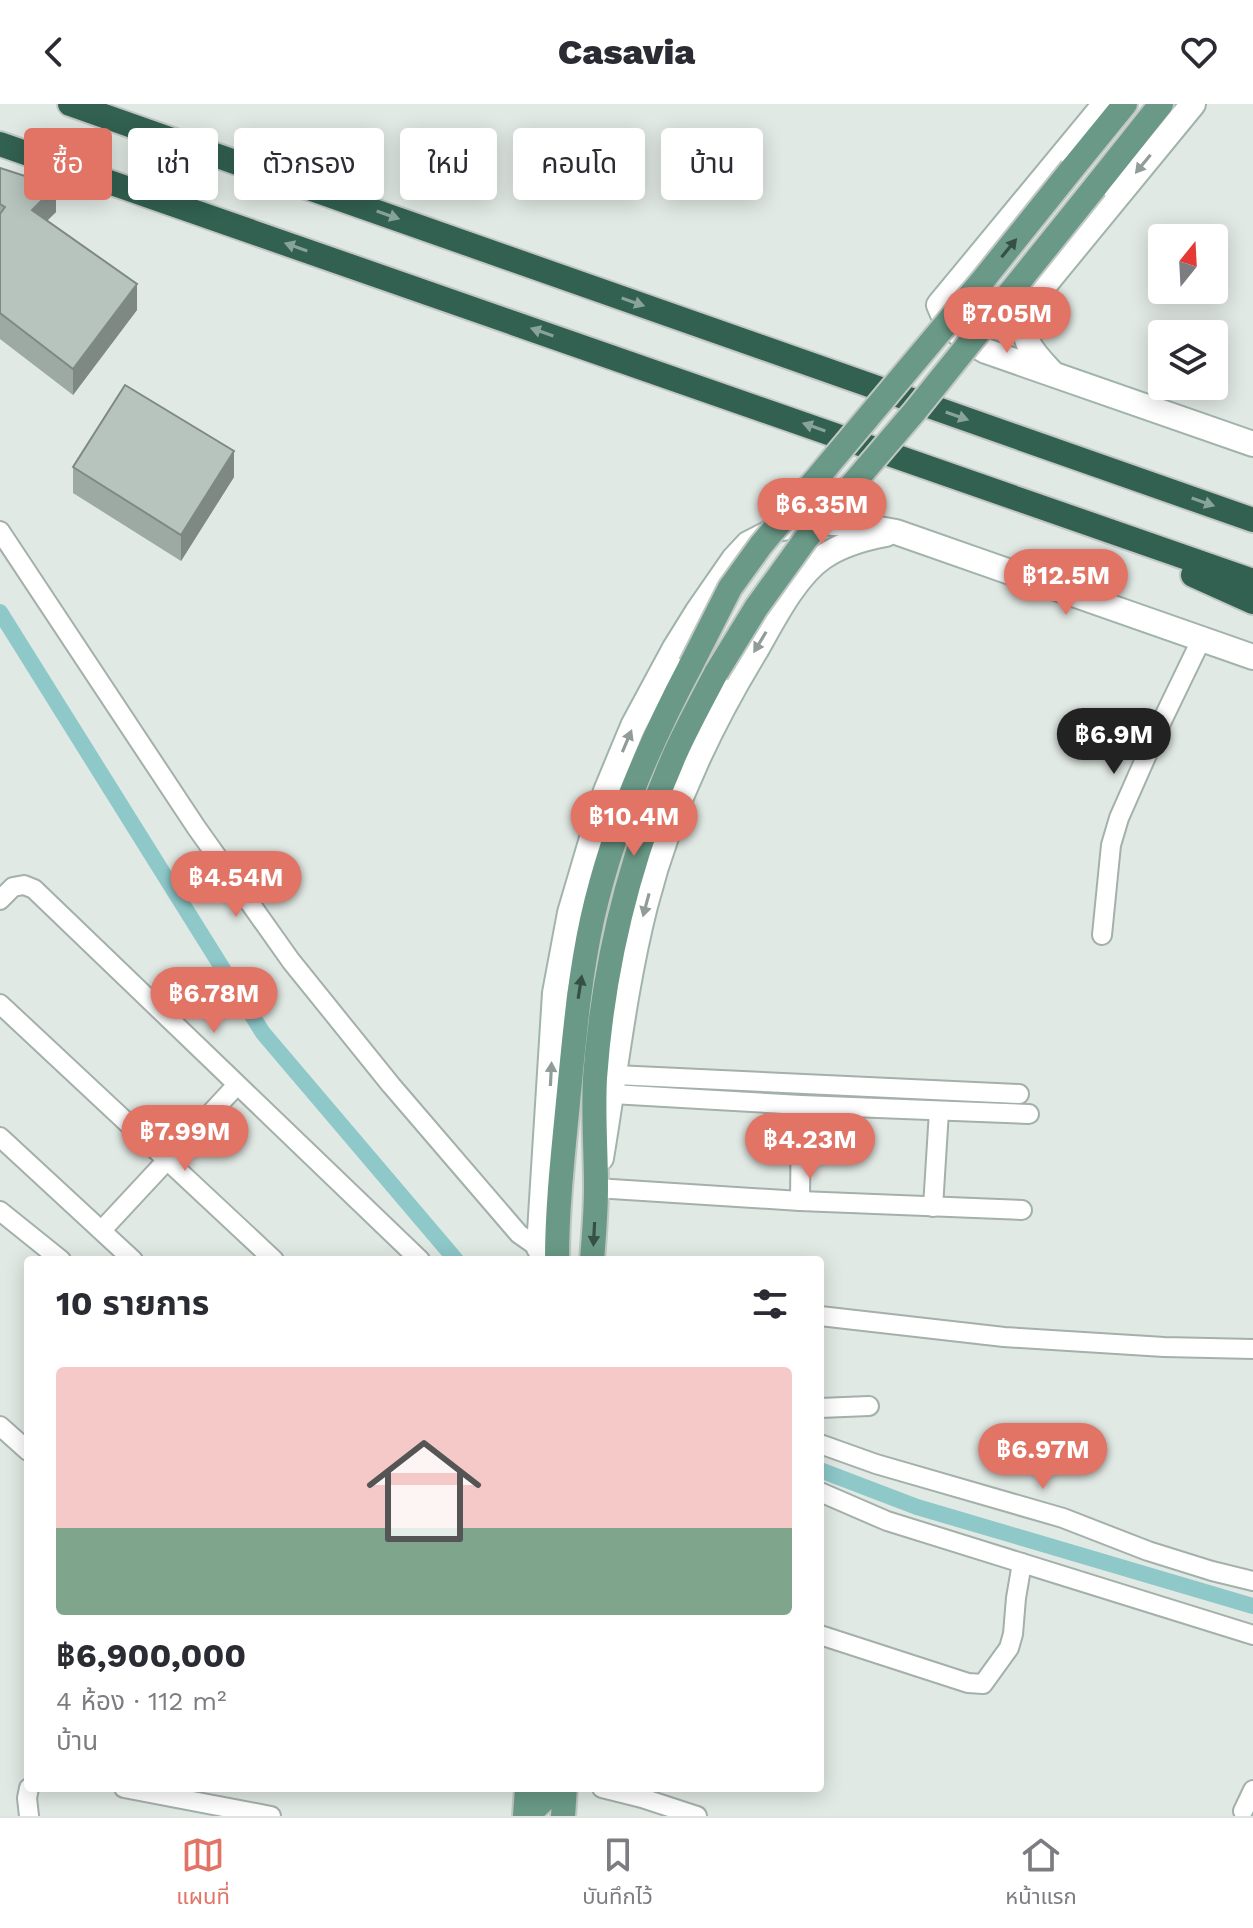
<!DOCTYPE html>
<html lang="th">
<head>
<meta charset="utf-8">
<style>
  :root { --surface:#fff; --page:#f7f7f7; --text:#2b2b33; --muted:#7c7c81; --line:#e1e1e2; --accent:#e27466 }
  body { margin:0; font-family:"Work Sans","Noto Sans Thai",sans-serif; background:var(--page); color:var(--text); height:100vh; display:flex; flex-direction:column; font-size:30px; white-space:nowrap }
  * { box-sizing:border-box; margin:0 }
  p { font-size:26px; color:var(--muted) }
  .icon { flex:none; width:44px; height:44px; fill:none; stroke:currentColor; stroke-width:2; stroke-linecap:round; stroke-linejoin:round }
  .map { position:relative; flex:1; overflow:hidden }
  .sheet { position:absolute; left:24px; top:1152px; width:800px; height:536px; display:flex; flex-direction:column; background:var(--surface); border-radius:8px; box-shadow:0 4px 20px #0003 }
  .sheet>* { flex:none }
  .hud { position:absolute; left:24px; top:24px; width:800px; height:72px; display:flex; gap:16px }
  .needle { width:52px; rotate:18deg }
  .buttons { position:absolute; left:1148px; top:120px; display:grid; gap:16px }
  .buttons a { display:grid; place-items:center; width:80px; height:80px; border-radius:8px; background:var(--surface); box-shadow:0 4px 20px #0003; font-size:40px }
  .price { position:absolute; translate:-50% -68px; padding:0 18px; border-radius:28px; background:var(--accent); color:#fff; font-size:26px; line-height:52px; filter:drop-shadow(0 2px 4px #0008) }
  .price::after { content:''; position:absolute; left:50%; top:48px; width:24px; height:18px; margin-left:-12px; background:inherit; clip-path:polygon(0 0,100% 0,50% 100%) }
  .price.active { background:#222; color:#fff }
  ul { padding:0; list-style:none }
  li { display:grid; align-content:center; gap:16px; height:424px; padding:0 32px }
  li+li { border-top:2px solid var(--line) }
  li span { display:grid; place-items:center; height:248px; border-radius:8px; color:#555 }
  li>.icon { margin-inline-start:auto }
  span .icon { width:144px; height:144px; fill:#fffc; stroke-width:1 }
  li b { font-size:34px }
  h2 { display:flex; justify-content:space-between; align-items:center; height:96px; padding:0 32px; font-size:34px }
  .pill { padding:0 28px; border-radius:8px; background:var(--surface); box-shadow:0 4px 20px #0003; font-size:28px; line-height:72px }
  .pill.active { background:var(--accent); color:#fff }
  header { display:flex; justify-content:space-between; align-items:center; height:104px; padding:0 32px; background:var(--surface); font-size:36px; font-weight:800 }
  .tab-bar { display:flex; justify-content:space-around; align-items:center; height:112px; border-top:2px solid var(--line); background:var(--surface); font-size:22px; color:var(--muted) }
  .tab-bar a { display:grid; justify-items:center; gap:4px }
  .tab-bar .active { color:var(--accent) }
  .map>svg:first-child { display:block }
</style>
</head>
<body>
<header><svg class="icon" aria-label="back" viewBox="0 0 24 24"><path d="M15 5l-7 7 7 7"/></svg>Casavia<svg class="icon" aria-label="heart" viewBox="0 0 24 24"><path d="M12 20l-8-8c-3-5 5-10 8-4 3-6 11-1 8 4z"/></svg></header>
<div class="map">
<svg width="1253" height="1712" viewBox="0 0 1253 1712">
  <rect width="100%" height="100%" fill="#e1e9e4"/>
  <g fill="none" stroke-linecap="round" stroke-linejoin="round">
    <g stroke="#8ec8c9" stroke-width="16">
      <polyline points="0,508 263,929 456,1156"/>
      <polyline points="820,1366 917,1403 1253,1502"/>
    </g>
    <defs>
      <g id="minor">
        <polyline points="0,427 196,723 291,857 391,981 519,1130 539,1144"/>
        <polyline points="0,796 13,783 24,781 34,785 420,1156"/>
        <polyline points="1102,831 1111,741 1119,714 1160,621 1202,534"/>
        <polyline points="0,900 274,1156"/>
        <polyline points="615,971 1019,990"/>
        <polyline points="612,990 801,1001 1029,1010"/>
        <polyline points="0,1033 133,1156"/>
        <polyline points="596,1084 800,1097 1022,1106"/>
        <polyline points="800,1097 801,1001"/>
        <polyline points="933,1103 939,1007"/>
        <polyline points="0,1107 61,1156"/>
        <polyline points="102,1126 236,982"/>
        <polyline points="820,1212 1004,1233 1164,1243 1253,1245"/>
        <polyline points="820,1304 869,1302"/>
        <polyline points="0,1322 28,1347"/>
        <polyline points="820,1340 876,1360 1063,1414 1148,1447 1212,1467 1253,1477"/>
        <polyline points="820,1388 887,1417 1253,1531"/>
        <polyline points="820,1531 968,1579 983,1580 1009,1544 1013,1530 1016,1494 1022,1459"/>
        <polyline points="124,1684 271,1712"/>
        <polyline points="602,1684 642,1694 697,1712"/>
        <polyline points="1243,1707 1253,1686"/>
        <polyline points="29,1712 27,1694 29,1684"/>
      </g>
      <g id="secondary">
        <path d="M1105 0 939 201C947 224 965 236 986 247L1253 340"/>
        <path d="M1052 269C1030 245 1023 240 1024 206L1193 0"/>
        <path d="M601 1054C615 971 624 885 645 802 668 712 707 626 756 546 773 516 795 472 823 453 842 440 864 434 886 430"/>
        <polyline points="549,1156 539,1144 555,889 570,809 606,687 633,622 675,544 698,507 734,455 748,440 777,425 818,418 851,420 896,428 1253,553"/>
      </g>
      <g id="primary">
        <polyline points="1072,65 1125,0"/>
        <polyline points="1095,83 1161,0"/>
        <path d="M557 1156C557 1103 563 1050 568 998 574 937 579 876 592 816 612 726 648 642 691 561"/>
        <path d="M592 1156C594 1132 596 1107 596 1083 596 1047 593 1010 595 974 603 863 630 752 675 650 687 623 702 596 716 569"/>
        <polyline points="525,1712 527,1684"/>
        <polyline points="527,1712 556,1684"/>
        <polyline points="563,1712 565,1684"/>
      </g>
      <g id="motorway">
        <polyline points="70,0 1253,416"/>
        <polyline points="0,40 1253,477"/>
        <polyline points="1193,471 1253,498"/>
      </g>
    </defs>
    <use href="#minor" stroke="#a4b0aa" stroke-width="22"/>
    <use href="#secondary" stroke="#a1b4ab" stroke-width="28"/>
    <use href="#primary" stroke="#c1c7c5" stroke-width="28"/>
    <use href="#motorway" stroke="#c1c7c5" stroke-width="28"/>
    <use href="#minor" stroke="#fff" stroke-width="18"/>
    <use href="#secondary" stroke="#fff" stroke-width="24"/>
    <use href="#primary" stroke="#6a9a87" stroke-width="24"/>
    <use href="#motorway" stroke="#326151" stroke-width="24"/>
    <defs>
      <g id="primary-bridge">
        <polyline points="691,561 730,484 761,441 983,176 1072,65"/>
        <polyline points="716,569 756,504 805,436 915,307 1095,83"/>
      </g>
    </defs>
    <use href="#primary-bridge" stroke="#c1c7c5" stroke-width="28" stroke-linecap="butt"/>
    <use href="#primary-bridge" stroke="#6a9a87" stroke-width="24"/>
  </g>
  <g fill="#9da9a3">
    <polygon points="0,64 56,108 47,116 137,206 73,291 0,235"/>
    <polygon points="73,363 234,373 181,457 73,389"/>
  </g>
  <g fill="#7f8984">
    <polygon points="56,82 56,108 32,132 32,106"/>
    <polygon points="137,180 137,206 73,291 73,265"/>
    <polygon points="234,347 234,373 181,457 181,431"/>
  </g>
  <g fill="#b6c4bd" stroke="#7f8984" stroke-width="2">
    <polygon points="0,64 56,82 32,106 137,180 73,265 0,209 0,110 5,103 0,100"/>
    <polygon points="125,281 234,347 181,431 73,363"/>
  </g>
  <defs><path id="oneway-solid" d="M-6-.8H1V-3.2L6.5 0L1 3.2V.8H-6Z" transform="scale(2)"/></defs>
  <g fill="#919c98">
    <use href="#oneway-solid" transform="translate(1143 60) rotate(129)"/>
    <use href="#oneway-solid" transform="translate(760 538) rotate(121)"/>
    <use href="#oneway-solid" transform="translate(627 637) rotate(-67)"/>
    <use href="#oneway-solid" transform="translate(646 801) rotate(105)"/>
    <use href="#oneway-solid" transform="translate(551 970) rotate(-87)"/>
  </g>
  <g fill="#88a49a">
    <use href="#oneway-solid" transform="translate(388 111) rotate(19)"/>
    <use href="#oneway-solid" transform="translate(296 143) rotate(-161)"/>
    <use href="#oneway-solid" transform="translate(633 198) rotate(19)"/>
    <use href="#oneway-solid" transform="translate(542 228) rotate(-161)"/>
    <use href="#oneway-solid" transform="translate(957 312) rotate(19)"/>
    <use href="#oneway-solid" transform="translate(814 323) rotate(-161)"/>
    <use href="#oneway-solid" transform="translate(1203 398) rotate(19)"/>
  </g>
  <g fill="#355046">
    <use href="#oneway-solid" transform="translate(1009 144) rotate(-51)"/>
    <use href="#oneway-solid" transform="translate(580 883) rotate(-81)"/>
    <use href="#oneway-solid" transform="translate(594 1130) rotate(93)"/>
  </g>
</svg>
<div class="buttons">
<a><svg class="needle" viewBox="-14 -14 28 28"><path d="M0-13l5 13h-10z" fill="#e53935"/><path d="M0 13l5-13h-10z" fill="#7c7c81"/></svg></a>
<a><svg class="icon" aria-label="layers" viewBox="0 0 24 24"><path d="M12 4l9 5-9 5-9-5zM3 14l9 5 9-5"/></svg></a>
</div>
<b class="price" style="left:1007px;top:251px">฿7.05M</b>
<b class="price" style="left:822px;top:442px">฿6.35M</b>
<b class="price" style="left:1066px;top:513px">฿12.5M</b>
<b class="price active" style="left:1114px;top:672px">฿6.9M</b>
<b class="price" style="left:634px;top:754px">฿10.4M</b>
<b class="price" style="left:236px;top:815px">฿4.54M</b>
<b class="price" style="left:214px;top:931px">฿6.78M</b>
<b class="price" style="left:185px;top:1069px">฿7.99M</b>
<b class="price" style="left:810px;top:1077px">฿4.23M</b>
<b class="price" style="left:1043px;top:1387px">฿6.97M</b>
<div class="hud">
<a class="pill active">ซื้อ</a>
<a class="pill">เช่า</a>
<a class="pill">ตัวกรอง</a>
<a class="pill">ใหม่</a>
<a class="pill">คอนโด</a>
<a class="pill">บ้าน</a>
</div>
<section class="sheet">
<h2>10 รายการ<svg class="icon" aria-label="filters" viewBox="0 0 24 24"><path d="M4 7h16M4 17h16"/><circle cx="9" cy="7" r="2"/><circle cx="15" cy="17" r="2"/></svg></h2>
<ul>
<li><span style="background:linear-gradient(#f6c9c9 65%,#7fa58c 0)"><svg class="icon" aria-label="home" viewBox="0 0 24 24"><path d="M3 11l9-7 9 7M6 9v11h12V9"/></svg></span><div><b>฿6,900,000</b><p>4 ห้อง · 112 m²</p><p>บ้าน</p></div></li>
</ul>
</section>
</div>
<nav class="tab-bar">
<a class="active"><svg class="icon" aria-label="map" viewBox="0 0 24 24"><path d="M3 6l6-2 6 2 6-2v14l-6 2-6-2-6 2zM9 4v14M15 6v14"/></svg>แผนที่</a>
<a><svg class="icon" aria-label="saved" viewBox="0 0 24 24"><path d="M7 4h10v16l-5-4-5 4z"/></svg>บันทึกไว้</a>
<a><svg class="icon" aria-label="home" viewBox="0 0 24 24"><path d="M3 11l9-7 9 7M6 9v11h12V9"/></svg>หน้าแรก</a>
</nav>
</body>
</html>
